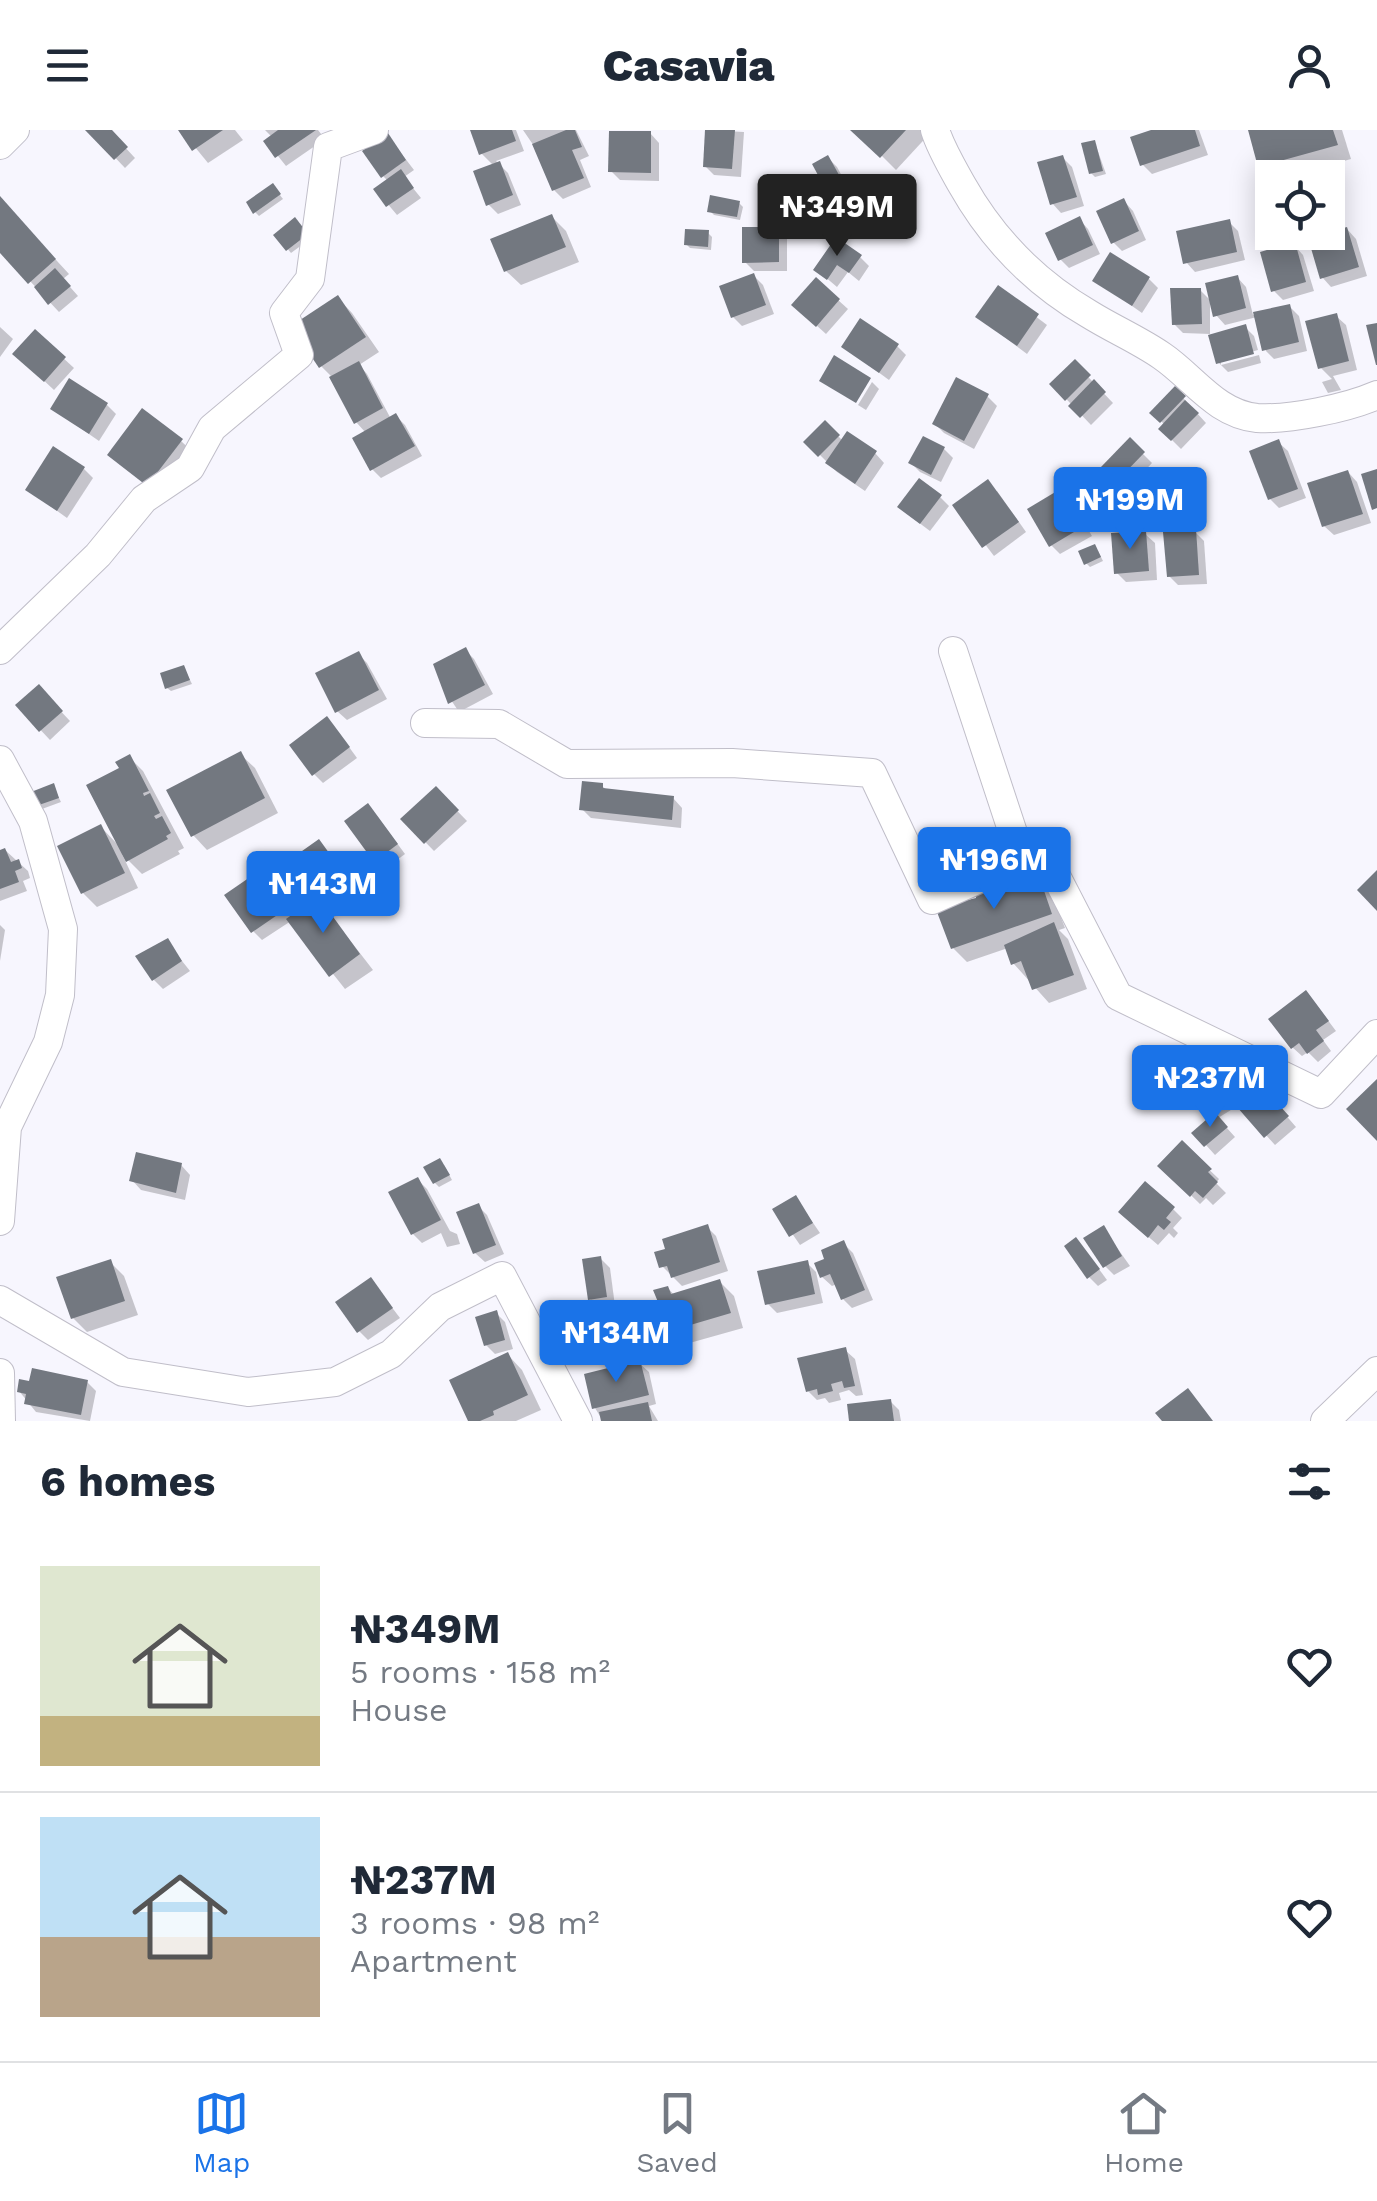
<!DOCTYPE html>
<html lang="en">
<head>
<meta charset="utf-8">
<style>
  :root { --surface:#fff; --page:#f6f6f7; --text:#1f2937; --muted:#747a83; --line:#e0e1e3; --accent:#1a73e8 }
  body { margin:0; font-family:"Work Sans",sans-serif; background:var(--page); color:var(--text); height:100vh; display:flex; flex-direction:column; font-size:38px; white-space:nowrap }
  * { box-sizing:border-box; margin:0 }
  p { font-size:32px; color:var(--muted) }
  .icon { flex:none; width:55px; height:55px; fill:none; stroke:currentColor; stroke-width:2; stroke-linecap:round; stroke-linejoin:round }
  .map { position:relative; height:1291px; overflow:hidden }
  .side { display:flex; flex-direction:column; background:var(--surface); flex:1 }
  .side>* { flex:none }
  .tools { position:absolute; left:1255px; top:30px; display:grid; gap:20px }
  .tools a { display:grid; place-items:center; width:90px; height:90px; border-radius:0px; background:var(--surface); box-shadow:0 5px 25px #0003; font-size:50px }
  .price { position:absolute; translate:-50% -85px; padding:0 22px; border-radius:10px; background:var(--accent); color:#fff; font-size:32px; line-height:65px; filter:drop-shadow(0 2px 5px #0008) }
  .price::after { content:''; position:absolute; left:50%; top:60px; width:30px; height:22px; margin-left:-15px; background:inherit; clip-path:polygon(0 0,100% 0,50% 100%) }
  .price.selected { background:#222; color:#fff }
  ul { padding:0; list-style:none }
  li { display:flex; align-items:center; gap:30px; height:250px; padding:0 40px }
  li+li { border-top:2px solid var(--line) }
  li span { display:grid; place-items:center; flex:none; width:280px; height:200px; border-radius:0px; color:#555 }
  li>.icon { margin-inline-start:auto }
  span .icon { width:120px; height:120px; fill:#fffc; stroke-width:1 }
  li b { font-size:42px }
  h2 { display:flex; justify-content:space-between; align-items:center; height:120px; padding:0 40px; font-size:42px }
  header { display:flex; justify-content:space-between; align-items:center; height:130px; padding:0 40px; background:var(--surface); font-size:45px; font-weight:800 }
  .dock { display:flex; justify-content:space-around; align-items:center; height:140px; border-top:2px solid var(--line); background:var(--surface); font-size:28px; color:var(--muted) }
  .dock a { display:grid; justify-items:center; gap:5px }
  .dock .selected { color:var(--accent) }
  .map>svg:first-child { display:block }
</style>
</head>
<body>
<header><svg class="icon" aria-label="menu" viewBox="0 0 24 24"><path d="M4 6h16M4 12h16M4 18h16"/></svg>Casavia<svg class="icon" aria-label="person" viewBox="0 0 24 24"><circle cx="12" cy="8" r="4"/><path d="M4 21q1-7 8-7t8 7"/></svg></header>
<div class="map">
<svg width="1377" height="1291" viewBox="0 0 1377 1291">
  <rect width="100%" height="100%" fill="#f7f6fe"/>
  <g fill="#0003" fill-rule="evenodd">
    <polygon points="89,0 109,0 135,28 125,38"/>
    <polygon points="181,0 235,0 243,10 208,33"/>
    <polygon points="265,0 318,0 325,9 286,36 266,11 272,7"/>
    <polygon points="472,0 516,0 524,21 496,31 508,43 521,75 498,84 488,74 494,36 482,24"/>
    <polygon points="523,0 576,0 589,26 580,30 591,57 563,69 554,60 536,19"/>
    <polygon points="708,0 744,2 741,47 714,45 705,36"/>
    <polygon points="856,0 933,0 896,40"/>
    <polygon points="1159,0 1199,0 1208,25 1152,44 1142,34"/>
    <polygon points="1251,0 1342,0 1351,29 1284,48 1273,48 1261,35"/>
    <polygon points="650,3 659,13 659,51 620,50 611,41"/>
    <polygon points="388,6 414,40 404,47 421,68 397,85 376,60 388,51 383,46"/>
    <polygon points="1095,13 1106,44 1095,47 1091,43"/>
    <polygon points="828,28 837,37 856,72 843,79 834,70"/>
    <polygon points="1063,28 1072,37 1084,76 1061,83 1052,73"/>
    <polygon points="276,60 283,69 259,86 255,82"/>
    <polygon points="821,67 833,91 826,94 822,91"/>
    <polygon points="0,69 69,144 63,149 78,166 59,182 0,119"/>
    <polygon points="1124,71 1133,81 1146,110 1122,121 1113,112"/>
    <polygon points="739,73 743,77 740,90 714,85 710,81"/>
    <polygon points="552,87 566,101 579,132 521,155 506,141"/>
    <polygon points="1079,89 1088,99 1100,124 1069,138 1060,129"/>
    <polygon points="1229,92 1238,101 1245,130 1195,142 1186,132"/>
    <polygon points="1347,99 1356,109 1367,146 1331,157 1322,147"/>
    <polygon points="778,100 787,109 787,141 754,141 745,132"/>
    <polygon points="708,103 712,107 711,120 690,118 686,114"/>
    <polygon points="276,105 310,109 291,123"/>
    <polygon points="1294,115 1303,125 1314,161 1283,170 1274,161"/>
    <polygon points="860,127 869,136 859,151 848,142 837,157 817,140"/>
    <polygon points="754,146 763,155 774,184 742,196 733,187"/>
    <polygon points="1237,147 1246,157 1253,185 1290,177 1299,186 1307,221 1274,229 1266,221 1257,187 1225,195 1216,185"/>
    <polygon points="1149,149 1158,158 1142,183 1095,150"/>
    <polygon points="998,158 1047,195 1027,224 978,187"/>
    <polygon points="1200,160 1210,170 1210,204 1183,203 1174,194"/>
    <polygon points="338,168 352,183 379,222 359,235 367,244 391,289 396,286 405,295 422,326 381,348 372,339 366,303 356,292 333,248 321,236"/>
    <polygon points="838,170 848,179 826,204 804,184"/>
    <polygon points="1336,186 1346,195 1357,240 1333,246 1341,260 1328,263 1322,252 1332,249 1320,237"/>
    <polygon points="0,197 13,209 0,227"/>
    <polygon points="1245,197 1254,206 1258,220 1221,230 1221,235 1219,233"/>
    <polygon points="35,202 74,238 54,260 25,233"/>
    <polygon points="897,216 906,225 889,250 844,217"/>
    <polygon points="1259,225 1261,233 1228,242 1221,235"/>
    <polygon points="1075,233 1113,273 1091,295 1052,254"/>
    <polygon points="872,252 879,259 866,280 858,275"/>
    <polygon points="1175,259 1206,293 1181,319 1161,299 1165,295 1153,283"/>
    <polygon points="987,266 997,276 974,319 944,303 935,294"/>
    <polygon points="107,275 116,284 99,311 53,279"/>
    <polygon points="825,293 843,311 875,323 884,333 865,361 837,342 807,312"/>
    <polygon points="181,311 196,325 163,368 110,325"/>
    <polygon points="1130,311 1152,333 1140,346 1162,366 1152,376 1131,355 1127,359 1104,337"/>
    <polygon points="1278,312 1288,321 1306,368 1279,378 1270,369"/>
    <polygon points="944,319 953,328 941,352 920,342 911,333"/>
    <polygon points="84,339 93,348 67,388 28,360"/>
    <polygon points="1348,342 1357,352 1371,393 1334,405 1324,396"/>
    <polygon points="997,361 1026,402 994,426 955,375"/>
    <polygon points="1062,361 1071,371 1092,406 1060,424 1051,415"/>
    <polygon points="940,367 949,376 930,401 910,386"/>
    <polygon points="1195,402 1204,411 1207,454 1178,455 1169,446"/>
    <polygon points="1145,404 1155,413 1157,450 1126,452 1117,443"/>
    <polygon points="1098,421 1103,431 1090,437 1086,433"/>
    <polygon points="465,520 474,529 493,564 459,582 441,555"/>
    <polygon points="358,524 367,533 387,569 347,590 337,581"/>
    <polygon points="184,538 192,554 171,561 167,558"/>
    <polygon points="38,557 70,591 50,610 18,576"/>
    <polygon points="336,599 357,628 323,653 314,644"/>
    <polygon points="240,624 255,638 278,683 207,720 193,705"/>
    <polygon points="129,627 143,641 184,718 178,721 180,724 142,744 122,724 138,758 97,777 83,763 101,697 119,716 122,639"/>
    <polygon points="53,656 61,672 42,679 38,675"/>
    <polygon points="602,656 608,661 673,668 682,678 681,698 591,688 582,679"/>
    <polygon points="436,659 467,691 434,721 404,690"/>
    <polygon points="377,686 405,724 385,739 376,730"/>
    <path d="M318 712 355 756 350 760 355 770 337 780 331 773 325 778 373 840 345 859 291 791 262 810 253 801 265 751ZM285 772 297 784 292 788 282 774Z"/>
    <polygon points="5,720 28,741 30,748 23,751 27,761 0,771 0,722"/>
    <polygon points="1039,752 1053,767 1065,798 1059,800 1068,809 1087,859 1049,873 1013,833 1008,818 967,832 953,818 994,766"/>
    <polygon points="0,795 5,800 0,831"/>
    <polygon points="167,812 190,841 163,859 154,850"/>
    <polygon points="1315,873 1336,901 1323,910 1331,921 1318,932 1308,922 1302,926 1292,917"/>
    <polygon points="1208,924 1245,974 1271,968 1296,997 1275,1015 1239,975 1218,988 1235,1007 1215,1025 1195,1003 1211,989 1204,982"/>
    <polygon points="1248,937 1260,956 1250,962 1237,943"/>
    <polygon points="1173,951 1185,971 1173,978 1169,974"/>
    <polygon points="1182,1014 1219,1049 1216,1053 1226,1063 1213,1075 1206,1068 1200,1074 1161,1036"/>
    <polygon points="181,1035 190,1045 185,1070 141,1060 132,1050"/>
    <polygon points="444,1035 452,1050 439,1057 435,1053"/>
    <polygon points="418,1050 427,1059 450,1101 457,1104 460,1114 447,1117 441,1103 422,1113 413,1104"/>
    <polygon points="796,1068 820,1103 800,1115 776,1080"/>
    <polygon points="478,1076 487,1085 504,1124 485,1132 475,1123"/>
    <polygon points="1173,1079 1182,1088 1173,1098 1178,1103 1174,1108 1169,1103 1158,1115 1130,1091"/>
    <polygon points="707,1097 716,1106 728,1141 682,1156 662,1136"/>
    <polygon points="1103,1098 1130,1136 1114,1145 1105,1136"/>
    <polygon points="843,1113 853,1123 873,1170 852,1178 843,1169 837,1154 832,1156 822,1147"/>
    <polygon points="1085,1120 1107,1150 1098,1156 1089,1147"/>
    <polygon points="601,1129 610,1138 615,1176 599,1178 590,1169"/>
    <polygon points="110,1132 124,1146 138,1185 87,1202 73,1188"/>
    <polygon points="807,1133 816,1142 823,1173 777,1183 768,1174"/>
    <polygon points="371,1150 400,1188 368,1210 359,1201"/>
    <polygon points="719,1151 734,1166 743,1198 686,1214 672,1200 668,1158 674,1165"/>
    <polygon points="496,1183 505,1192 513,1219 495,1224 486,1215"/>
    <polygon points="845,1220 855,1229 863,1265 856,1266 849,1260 839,1263 841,1270 829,1273 825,1268 817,1270 808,1261"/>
    <polygon points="508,1225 522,1240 541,1280 516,1291 470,1291"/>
    <polygon points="639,1233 649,1242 656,1274 649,1276 658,1291 603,1291 595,1278"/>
    <polygon points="87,1252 96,1261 90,1291 36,1282 19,1261"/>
    <polygon points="890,1271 899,1280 901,1291 852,1291"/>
  </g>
  <g fill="#737880">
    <polygon points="85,0 112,0 128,17 114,30"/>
    <polygon points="178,0 223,0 192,21"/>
    <polygon points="278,0 316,0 275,28 263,11"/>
    <polygon points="470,0 512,0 516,11 479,25"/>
    <polygon points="566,0 575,0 582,17 572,20 584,48 552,61 532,14"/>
    <polygon points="705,0 735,0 732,39 703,37"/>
    <polygon points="850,0 906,0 880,28"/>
    <polygon points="1151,0 1195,0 1200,16 1140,36 1130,7"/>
    <polygon points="1248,0 1333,0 1338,15 1258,37"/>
    <polygon points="609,1 651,1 651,43 608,42"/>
    <polygon points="388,3 406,30 381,48 362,21"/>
    <polygon points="1095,10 1103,41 1089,44 1081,13"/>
    <polygon points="828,25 849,63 832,71 812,34"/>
    <polygon points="1063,25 1077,67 1050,75 1037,32"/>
    <polygon points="500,31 513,65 486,76 473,41"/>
    <polygon points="401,39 414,58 386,77 373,59"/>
    <polygon points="273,53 281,64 253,84 246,72"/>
    <polygon points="822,64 831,87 820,92 810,69"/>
    <polygon points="710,65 740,71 737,87 707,82"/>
    <polygon points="0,66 56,129 28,154 0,123"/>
    <polygon points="1124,68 1139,101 1111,114 1096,81"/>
    <polygon points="552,84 566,117 504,142 490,109"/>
    <polygon points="1080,86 1093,115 1058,131 1045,103"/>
    <polygon points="295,87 308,104 286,121 273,105"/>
    <polygon points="1230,89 1237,122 1183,134 1176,101"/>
    <polygon points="742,97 779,97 779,132 742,133"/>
    <polygon points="1347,97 1359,137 1320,149 1308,108"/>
    <polygon points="685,99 709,100 708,117 684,115"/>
    <polygon points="836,107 862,125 849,143 837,135 827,150 813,140"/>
    <polygon points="1295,112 1306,152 1271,162 1260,122"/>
    <polygon points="1110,122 1150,147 1132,176 1092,151"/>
    <polygon points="55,138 71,156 48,175 34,157"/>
    <polygon points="754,143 766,175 731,188 719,156"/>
    <polygon points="1238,145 1246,178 1213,187 1205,153"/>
    <polygon points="816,147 840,169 816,197 791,175"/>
    <polygon points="998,155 1039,184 1017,216 975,187"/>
    <polygon points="1170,158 1201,158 1202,194 1172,195"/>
    <polygon points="338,165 366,207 319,238 291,196"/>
    <polygon points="1290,174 1299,212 1262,221 1253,182"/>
    <polygon points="1337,183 1349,231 1318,239 1305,191"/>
    <polygon points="860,188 899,214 879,243 841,217"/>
    <polygon points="1377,193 1377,235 1376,235 1366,195"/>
    <polygon points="1246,194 1254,224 1216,234 1208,205"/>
    <polygon points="35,199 66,227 44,252 12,224"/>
    <polygon points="834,225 871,248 856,273 819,251"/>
    <polygon points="1075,229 1091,245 1065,271 1049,254"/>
    <polygon points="359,231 383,278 354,294 329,247"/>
    <polygon points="956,247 989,264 964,311 932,294"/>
    <polygon points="69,248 108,273 89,304 50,279"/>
    <polygon points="1094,249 1106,262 1080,288 1068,276"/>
    <polygon points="1175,256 1186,266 1160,293 1149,283"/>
    <polygon points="1185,270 1199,283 1171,311 1158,299"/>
    <polygon points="142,278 183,309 147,356 107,325"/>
    <polygon points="396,283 415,316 370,341 352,308"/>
    <polygon points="825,290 840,305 818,327 803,312"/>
    <polygon points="847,301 877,321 855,354 825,333"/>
    <polygon points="923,306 945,317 931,345 908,333"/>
    <polygon points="1130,307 1145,322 1116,352 1101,337"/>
    <polygon points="1279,309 1298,359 1268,370 1249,321"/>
    <polygon points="53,316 85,337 57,381 25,360"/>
    <polygon points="1377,339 1377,378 1372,380 1361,344"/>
    <polygon points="1348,340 1363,384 1322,397 1307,353"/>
    <polygon points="1143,346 1160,361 1147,375 1131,359"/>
    <polygon points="919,348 942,365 920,394 897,377"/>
    <polygon points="988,349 1019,392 982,418 952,375"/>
    <polygon points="1062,358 1084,396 1049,417 1027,379"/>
    <polygon points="1196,399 1199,445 1167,447 1163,402"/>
    <polygon points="1146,401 1149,441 1114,444 1111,403"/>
    <polygon points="1095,414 1101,427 1084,435 1078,421"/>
    <polygon points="466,517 485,555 448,574 433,534"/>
    <polygon points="359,521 379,560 335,583 315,543"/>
    <polygon points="184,535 190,550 165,559 160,543"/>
    <polygon points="39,554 63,581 39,602 15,575"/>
    <polygon points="327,586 350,617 312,646 289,615"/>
    <polygon points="241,621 265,668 191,707 166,660"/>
    <polygon points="130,624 149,661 143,663 144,666 150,663 160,683 154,686 156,689 162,686 171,703 166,706 168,709 126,732 86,655 119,638 115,632"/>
    <polygon points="582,651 603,653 603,658 674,666 672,690 579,680"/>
    <polygon points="54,653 59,668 36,676 31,662"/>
    <polygon points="436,656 459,680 424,714 400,689"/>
    <polygon points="368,673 398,714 374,732 344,691"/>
    <polygon points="101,694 125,743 81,764 57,716"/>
    <polygon points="319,709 342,741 289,780 273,758 286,779 251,803 224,765 259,741 264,748"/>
    <polygon points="5,718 11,732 19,729 22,738 15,741 19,752 0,759 0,720"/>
    <polygon points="1377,740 1377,781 1357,760"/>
    <polygon points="1025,748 1027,753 1040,749 1052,784 951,819 937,782 948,778 947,775 976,768 976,765 991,760 992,764 1008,759 1006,754"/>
    <polygon points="345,752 353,766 331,778 323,764"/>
    <polygon points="318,766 360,824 329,847 286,789"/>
    <polygon points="1054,792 1074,845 1032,860 1021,831 1011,835 1004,815"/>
    <polygon points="168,808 182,831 152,851 135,826"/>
    <polygon points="1306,860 1329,891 1316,900 1324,911 1307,924 1299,913 1291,919 1268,889"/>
    <polygon points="1209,921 1236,962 1202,984 1175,944"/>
    <polygon points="1170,944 1183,967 1167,976 1154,954"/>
    <polygon points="1377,949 1377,1011 1346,979"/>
    <polygon points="1262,956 1289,986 1264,1008 1237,977"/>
    <polygon points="1215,982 1228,997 1204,1017 1191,1003"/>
    <polygon points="1182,1010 1212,1039 1208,1042 1218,1052 1203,1068 1195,1061 1190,1067 1157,1036"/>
    <polygon points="136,1022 182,1033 176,1063 129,1051"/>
    <polygon points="440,1028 450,1045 433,1054 423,1037"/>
    <polygon points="418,1047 441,1090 411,1105 388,1062"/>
    <polygon points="1145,1051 1175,1077 1166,1088 1171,1092 1164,1100 1158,1095 1148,1108 1118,1082"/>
    <polygon points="796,1065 813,1093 789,1107 772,1079"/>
    <polygon points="479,1073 496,1115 473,1124 456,1082"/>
    <polygon points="708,1094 720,1132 671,1148 667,1136 659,1138 654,1122 665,1119 662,1109"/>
    <polygon points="1104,1095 1122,1126 1103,1138 1083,1108"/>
    <polygon points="1076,1107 1100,1139 1087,1149 1064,1116"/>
    <polygon points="844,1110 865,1160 841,1170 830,1144 820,1148 814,1133 824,1129 821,1120"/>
    <polygon points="601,1126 607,1167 588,1170 582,1129"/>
    <polygon points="111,1129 125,1171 71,1189 56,1147"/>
    <polygon points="808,1130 815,1164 765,1175 757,1141"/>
    <polygon points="371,1147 393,1178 357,1203 335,1172"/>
    <polygon points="720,1149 731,1183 670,1201 653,1160 668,1156 671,1164"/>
    <polygon points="497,1180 505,1210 484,1216 475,1187"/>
    <polygon points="846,1217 855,1256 844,1258 842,1251 831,1254 833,1261 818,1265 817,1259 806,1262 797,1228"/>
    <polygon points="508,1222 528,1265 493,1281 494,1285 480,1291 468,1291 449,1250"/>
    <polygon points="640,1230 649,1265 592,1279 584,1244"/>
    <polygon points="32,1238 88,1250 81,1285 24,1274 26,1264 17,1262 19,1249 29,1251"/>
    <polygon points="1188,1258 1213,1291 1162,1291 1155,1283"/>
    <polygon points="891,1269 894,1291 849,1291 847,1274"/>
    <polygon points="648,1272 652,1291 601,1291 599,1282"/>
  </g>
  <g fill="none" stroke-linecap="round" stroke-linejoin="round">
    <defs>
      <g id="street">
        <path d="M935 0C941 19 952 37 962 55 993 110 1034 152 1089 184 1113 199 1139 210 1162 226 1193 247 1216 284 1257 288 1290 290 1347 278 1377 265"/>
        <polyline points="0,15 15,0"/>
        <polyline points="0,520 98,425 144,369 190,338 212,298 299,225 284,183 310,149 328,17 374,0"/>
        <polyline points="953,521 1022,730 1055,744 1118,866 1321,964 1377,904"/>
        <polyline points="425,593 499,594 567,634 732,633 872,643 932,770 1022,730"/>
        <polyline points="0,630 33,691 63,799 60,865 48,912 7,997 0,1091"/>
        <polyline points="0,1170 123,1242 248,1262 335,1252 391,1224 440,1177 502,1146 578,1291"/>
        <polyline points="0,1243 1,1291"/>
        <polyline points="1325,1291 1377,1241"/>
      </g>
    </defs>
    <use href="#street" stroke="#c0bec9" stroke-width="30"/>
    <use href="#street" stroke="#fff" stroke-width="28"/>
  </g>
</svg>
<div class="tools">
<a><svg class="icon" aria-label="locate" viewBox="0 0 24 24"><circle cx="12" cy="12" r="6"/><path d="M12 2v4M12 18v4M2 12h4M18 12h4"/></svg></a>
</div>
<b class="price selected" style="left:837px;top:129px">₦349M</b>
<b class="price" style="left:1130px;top:422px">₦199M</b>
<b class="price" style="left:994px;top:782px">₦196M</b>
<b class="price" style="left:323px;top:806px">₦143M</b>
<b class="price" style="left:1210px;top:1000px">₦237M</b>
<b class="price" style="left:616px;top:1255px">₦134M</b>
</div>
<section class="side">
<h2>6 homes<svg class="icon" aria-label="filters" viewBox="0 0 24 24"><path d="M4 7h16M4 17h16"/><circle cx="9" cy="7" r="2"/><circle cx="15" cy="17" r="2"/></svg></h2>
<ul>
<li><span style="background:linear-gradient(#dfe7d0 75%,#c2b280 0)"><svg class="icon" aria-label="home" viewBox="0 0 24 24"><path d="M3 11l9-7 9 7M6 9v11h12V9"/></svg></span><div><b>₦349M</b><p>5 rooms · 158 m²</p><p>House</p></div><svg class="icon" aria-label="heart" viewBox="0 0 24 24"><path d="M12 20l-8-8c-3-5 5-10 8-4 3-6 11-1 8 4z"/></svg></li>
<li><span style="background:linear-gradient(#bfe0f5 60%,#b9a48a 0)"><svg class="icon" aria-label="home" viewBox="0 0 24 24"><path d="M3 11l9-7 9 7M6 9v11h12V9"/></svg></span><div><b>₦237M</b><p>3 rooms · 98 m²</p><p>Apartment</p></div><svg class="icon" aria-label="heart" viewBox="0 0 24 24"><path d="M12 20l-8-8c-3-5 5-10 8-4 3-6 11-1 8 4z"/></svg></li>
</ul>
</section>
<nav class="dock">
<a class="selected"><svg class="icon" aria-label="map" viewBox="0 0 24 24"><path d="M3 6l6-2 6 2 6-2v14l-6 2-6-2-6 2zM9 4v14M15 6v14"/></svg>Map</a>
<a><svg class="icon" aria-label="saved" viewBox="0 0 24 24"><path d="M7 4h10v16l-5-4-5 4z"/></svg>Saved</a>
<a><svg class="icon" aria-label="home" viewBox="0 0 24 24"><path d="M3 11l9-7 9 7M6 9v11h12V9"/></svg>Home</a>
</nav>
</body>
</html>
